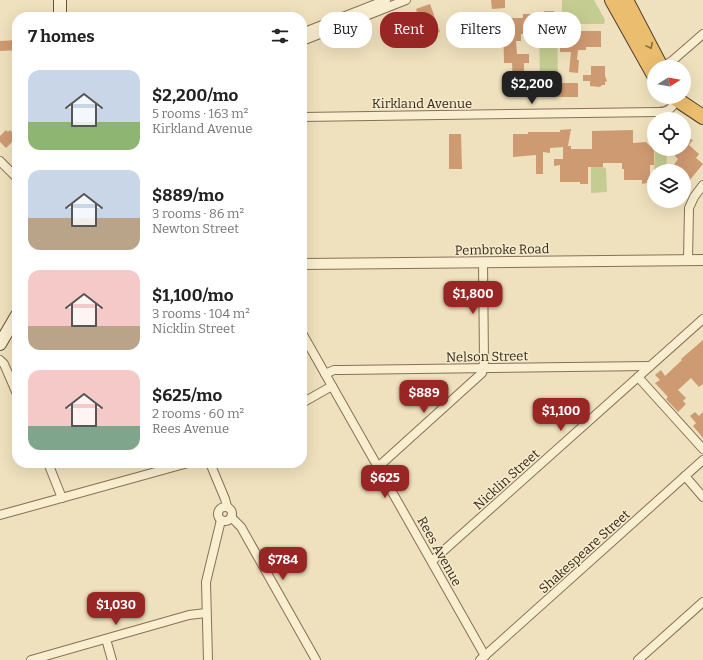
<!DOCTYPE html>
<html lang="en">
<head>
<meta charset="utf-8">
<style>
  :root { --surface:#fff; --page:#f6f6f6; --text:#222; --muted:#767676; --accent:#972624 }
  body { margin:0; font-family:Bitter,serif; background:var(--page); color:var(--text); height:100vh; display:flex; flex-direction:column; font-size:15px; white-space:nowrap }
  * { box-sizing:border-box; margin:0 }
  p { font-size:13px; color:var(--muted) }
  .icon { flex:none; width:22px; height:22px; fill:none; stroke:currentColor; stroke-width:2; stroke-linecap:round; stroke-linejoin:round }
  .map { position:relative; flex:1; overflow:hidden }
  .drawer { position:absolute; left:12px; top:12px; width:295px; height:456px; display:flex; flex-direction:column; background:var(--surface); border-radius:16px; box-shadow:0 4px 16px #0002 }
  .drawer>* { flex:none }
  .guide { position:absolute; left:319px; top:12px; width:324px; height:36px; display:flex; gap:8px }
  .needle { width:26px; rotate:79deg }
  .fabs { position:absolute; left:647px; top:60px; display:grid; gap:8px }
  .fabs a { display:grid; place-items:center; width:44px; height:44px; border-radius:50%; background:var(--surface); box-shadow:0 4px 16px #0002; font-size:20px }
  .price { position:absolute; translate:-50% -34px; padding:0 9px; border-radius:8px; background:var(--accent); color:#fff; font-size:13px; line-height:26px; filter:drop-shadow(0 1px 2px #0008) }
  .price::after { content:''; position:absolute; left:50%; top:24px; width:12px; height:9px; margin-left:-6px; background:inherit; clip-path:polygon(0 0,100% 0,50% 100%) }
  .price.on { background:#222; color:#fff }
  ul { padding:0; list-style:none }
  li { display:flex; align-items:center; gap:12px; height:100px; padding:0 16px }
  li span { display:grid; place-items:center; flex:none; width:112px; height:80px; border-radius:12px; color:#555 }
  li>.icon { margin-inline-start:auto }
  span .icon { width:48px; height:48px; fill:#fffc; stroke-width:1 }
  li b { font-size:17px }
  h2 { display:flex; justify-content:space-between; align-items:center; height:48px; padding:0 16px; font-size:17px }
  .pill { padding:0 14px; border-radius:16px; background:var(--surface); box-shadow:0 4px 16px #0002; font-size:14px; line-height:36px }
  .pill.on { background:var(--accent); color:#fff }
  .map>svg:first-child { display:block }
</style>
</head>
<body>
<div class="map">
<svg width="703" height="660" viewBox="0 0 703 660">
  <rect width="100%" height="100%" fill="#efe1bd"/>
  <g fill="#c4cc91">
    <polygon points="562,0 594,0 605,20 604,24 562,24"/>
    <polygon points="545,28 557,28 558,77 540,77 539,34 545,33"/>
    <polygon points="655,149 667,149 666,171 654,171"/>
    <polygon points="591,167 602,167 606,168 607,192 591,193"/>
  </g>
  <g fill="#ce9a71">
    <polygon points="491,0 505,0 505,8 492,9"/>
    <polygon points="430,4 440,32 425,38 416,9"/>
    <polygon points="544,11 554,11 555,27 540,28 540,33 521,34 521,41 516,41 517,54 529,54 529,63 524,63 524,77 527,77 527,84 523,84 523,92 521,92 521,96 513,96 513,94 505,94 505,85 513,85 512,63 504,63 503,18 523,18 523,14 544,14"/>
    <polygon points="568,28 568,31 601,31 601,47 586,47 586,50 578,50 577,60 579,60 578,73 569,72 571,52 560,52 560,45 557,42 557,37"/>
    <polygon points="17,40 17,50 0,51 0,41"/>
    <polygon points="591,66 605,66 605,76 607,81 605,82 605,85 602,85 600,87 590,86 590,81 583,81 583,75 591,75"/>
    <polygon points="540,83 578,83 578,97 536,97 536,84 540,84"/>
    <polygon points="571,129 568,146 571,146 571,149 592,149 592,131 633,130 633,143 646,142 650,146 654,146 654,165 650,165 650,180 647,180 647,183 642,184 642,180 624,180 624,169 622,169 622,163 603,163 603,167 588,167 588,184 580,184 580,182 560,182 560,165 554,166 554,159 563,159 563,147 550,148 550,153 543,152 543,174 536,174 536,155 513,157 513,134 528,134 528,132 560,132 560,130"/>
    <polygon points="6,130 8,132 10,130 15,136 14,137 16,138 6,148 0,142 0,136"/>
    <polygon points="449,134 461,134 462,169 449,169"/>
    <polygon points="684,136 693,140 689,145 699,154 696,158 703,164 689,181 684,176 684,171 678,171 673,166 678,159 675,156 675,154 664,150 684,149"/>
    <polygon points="703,340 703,384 699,387 691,378 678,390 686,398 683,401 686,404 678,412 666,399 668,397 655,383 660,380 655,375 661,370 665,376 682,360 681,359"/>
    <polygon points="695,412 699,416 703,412 703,438 693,426 696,423 690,416"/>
  </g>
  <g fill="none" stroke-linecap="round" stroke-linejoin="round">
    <defs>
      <g id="minor">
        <polyline points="302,33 386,0"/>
        <polyline points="302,41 406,0"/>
        <polyline points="662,67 672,61 703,34"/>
        <path d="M302 117 659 112C670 112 673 106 678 98"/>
        <polyline points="0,161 17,178"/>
        <polyline points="688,260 689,208 694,197 703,185"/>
        <polyline points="302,333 485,656"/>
        <polyline points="0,360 4,364 17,394"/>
        <polyline points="325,374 334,370 342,370 650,366"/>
        <polyline points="638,377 703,449"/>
        <polyline points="302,403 332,386"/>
        <polyline points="48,463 62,498"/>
        <polyline points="210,463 225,499 227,506"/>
        <polyline points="378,467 482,373 484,362 483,262"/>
        <polyline points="685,476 703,497"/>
        <circle cx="225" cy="514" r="7"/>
        <polyline points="0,515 188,463"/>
        <polyline points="231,517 241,527 316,660"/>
        <polyline points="432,561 703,319"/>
        <polyline points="106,639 112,660"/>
        <polyline points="31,660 189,615 206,613"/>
        <polyline points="208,660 206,582 221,520"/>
        <polyline points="480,660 703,460"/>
        <polyline points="638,660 703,602"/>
      </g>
      <polyline id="tertiary" points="302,264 703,260"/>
      <g id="secondary">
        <polyline points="60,0 60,17"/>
        <polyline points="0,344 17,315"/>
      </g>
      <g id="trunk">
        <polyline points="612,0 654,75"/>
        <polyline points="626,0 661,67"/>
        <polyline points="673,97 703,117"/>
      </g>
    </defs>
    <use href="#minor" stroke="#877156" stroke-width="10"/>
    <use href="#tertiary" stroke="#877156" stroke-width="12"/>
    <use href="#secondary" stroke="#685239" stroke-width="14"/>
    <use href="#trunk" stroke="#543f2b" stroke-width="16"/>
    <use href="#minor" stroke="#f9eed0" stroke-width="8"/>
    <use href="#tertiary" stroke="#f9eed0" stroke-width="10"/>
    <use href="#secondary" stroke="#f9eed0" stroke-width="12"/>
    <use href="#trunk" stroke="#ebbd6e" stroke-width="14"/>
  </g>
  <defs><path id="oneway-chevron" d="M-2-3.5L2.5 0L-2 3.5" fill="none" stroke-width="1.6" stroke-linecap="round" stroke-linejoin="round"/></defs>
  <use stroke="#876b40" href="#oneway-chevron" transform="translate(650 46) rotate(62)"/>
  <g text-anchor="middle" stroke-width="3" stroke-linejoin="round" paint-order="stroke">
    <g font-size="13" fill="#35281b" stroke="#f6ebcc">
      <text x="422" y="108">Kirkland Avenue</text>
      <text transform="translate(502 249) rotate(-1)" y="5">Pembroke Road</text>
      <text transform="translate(487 356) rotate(-1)" y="5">Nelson Street</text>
      <text transform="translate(506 479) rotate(-42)" y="5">Nicklin Street</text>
      <text transform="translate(440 551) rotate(61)" y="5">Rees Avenue</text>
      <text transform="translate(584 551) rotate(-42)" y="5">Shakespeare Street</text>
    </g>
  </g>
</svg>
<div class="fabs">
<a><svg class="needle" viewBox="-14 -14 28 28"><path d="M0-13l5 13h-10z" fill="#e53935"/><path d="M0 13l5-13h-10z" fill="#767676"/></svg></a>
<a><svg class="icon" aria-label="locate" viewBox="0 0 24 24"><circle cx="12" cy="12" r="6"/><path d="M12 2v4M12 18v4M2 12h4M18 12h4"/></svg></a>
<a><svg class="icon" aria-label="layers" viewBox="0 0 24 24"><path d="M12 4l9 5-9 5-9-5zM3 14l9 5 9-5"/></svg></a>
</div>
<b class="price on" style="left:532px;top:105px">$2,200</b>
<b class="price" style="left:473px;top:315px">$1,800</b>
<b class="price" style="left:424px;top:414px">$889</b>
<b class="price" style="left:561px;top:432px">$1,100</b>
<b class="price" style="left:385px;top:499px">$625</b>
<b class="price" style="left:283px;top:581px">$784</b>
<b class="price" style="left:116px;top:626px">$1,030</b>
<div class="guide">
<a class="pill">Buy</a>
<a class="pill on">Rent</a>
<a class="pill">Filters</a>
<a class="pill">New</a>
</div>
<section class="drawer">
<h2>7 homes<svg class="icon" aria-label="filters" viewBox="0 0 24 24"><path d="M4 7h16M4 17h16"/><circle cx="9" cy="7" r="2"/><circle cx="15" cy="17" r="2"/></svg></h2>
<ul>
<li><span style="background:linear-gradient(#c9d6e8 65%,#8fb573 0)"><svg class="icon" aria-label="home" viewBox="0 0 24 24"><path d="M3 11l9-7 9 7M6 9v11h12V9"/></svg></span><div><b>$2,200/mo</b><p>5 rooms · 163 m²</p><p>Kirkland Avenue</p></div></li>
<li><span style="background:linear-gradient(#c9d6e8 60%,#b9a48a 0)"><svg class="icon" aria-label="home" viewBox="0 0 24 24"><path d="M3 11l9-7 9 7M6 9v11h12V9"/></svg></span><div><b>$889/mo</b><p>3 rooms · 86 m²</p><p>Newton Street</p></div></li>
<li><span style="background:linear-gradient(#f6c9c9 70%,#b9a48a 0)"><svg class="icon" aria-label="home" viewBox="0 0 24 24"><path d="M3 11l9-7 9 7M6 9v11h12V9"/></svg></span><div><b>$1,100/mo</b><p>3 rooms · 104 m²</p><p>Nicklin Street</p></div></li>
<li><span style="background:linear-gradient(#f6c9c9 70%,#7fa58c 0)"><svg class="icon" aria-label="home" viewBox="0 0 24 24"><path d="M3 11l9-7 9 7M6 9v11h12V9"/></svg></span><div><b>$625/mo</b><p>2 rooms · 60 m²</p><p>Rees Avenue</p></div></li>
</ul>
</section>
</div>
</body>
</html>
